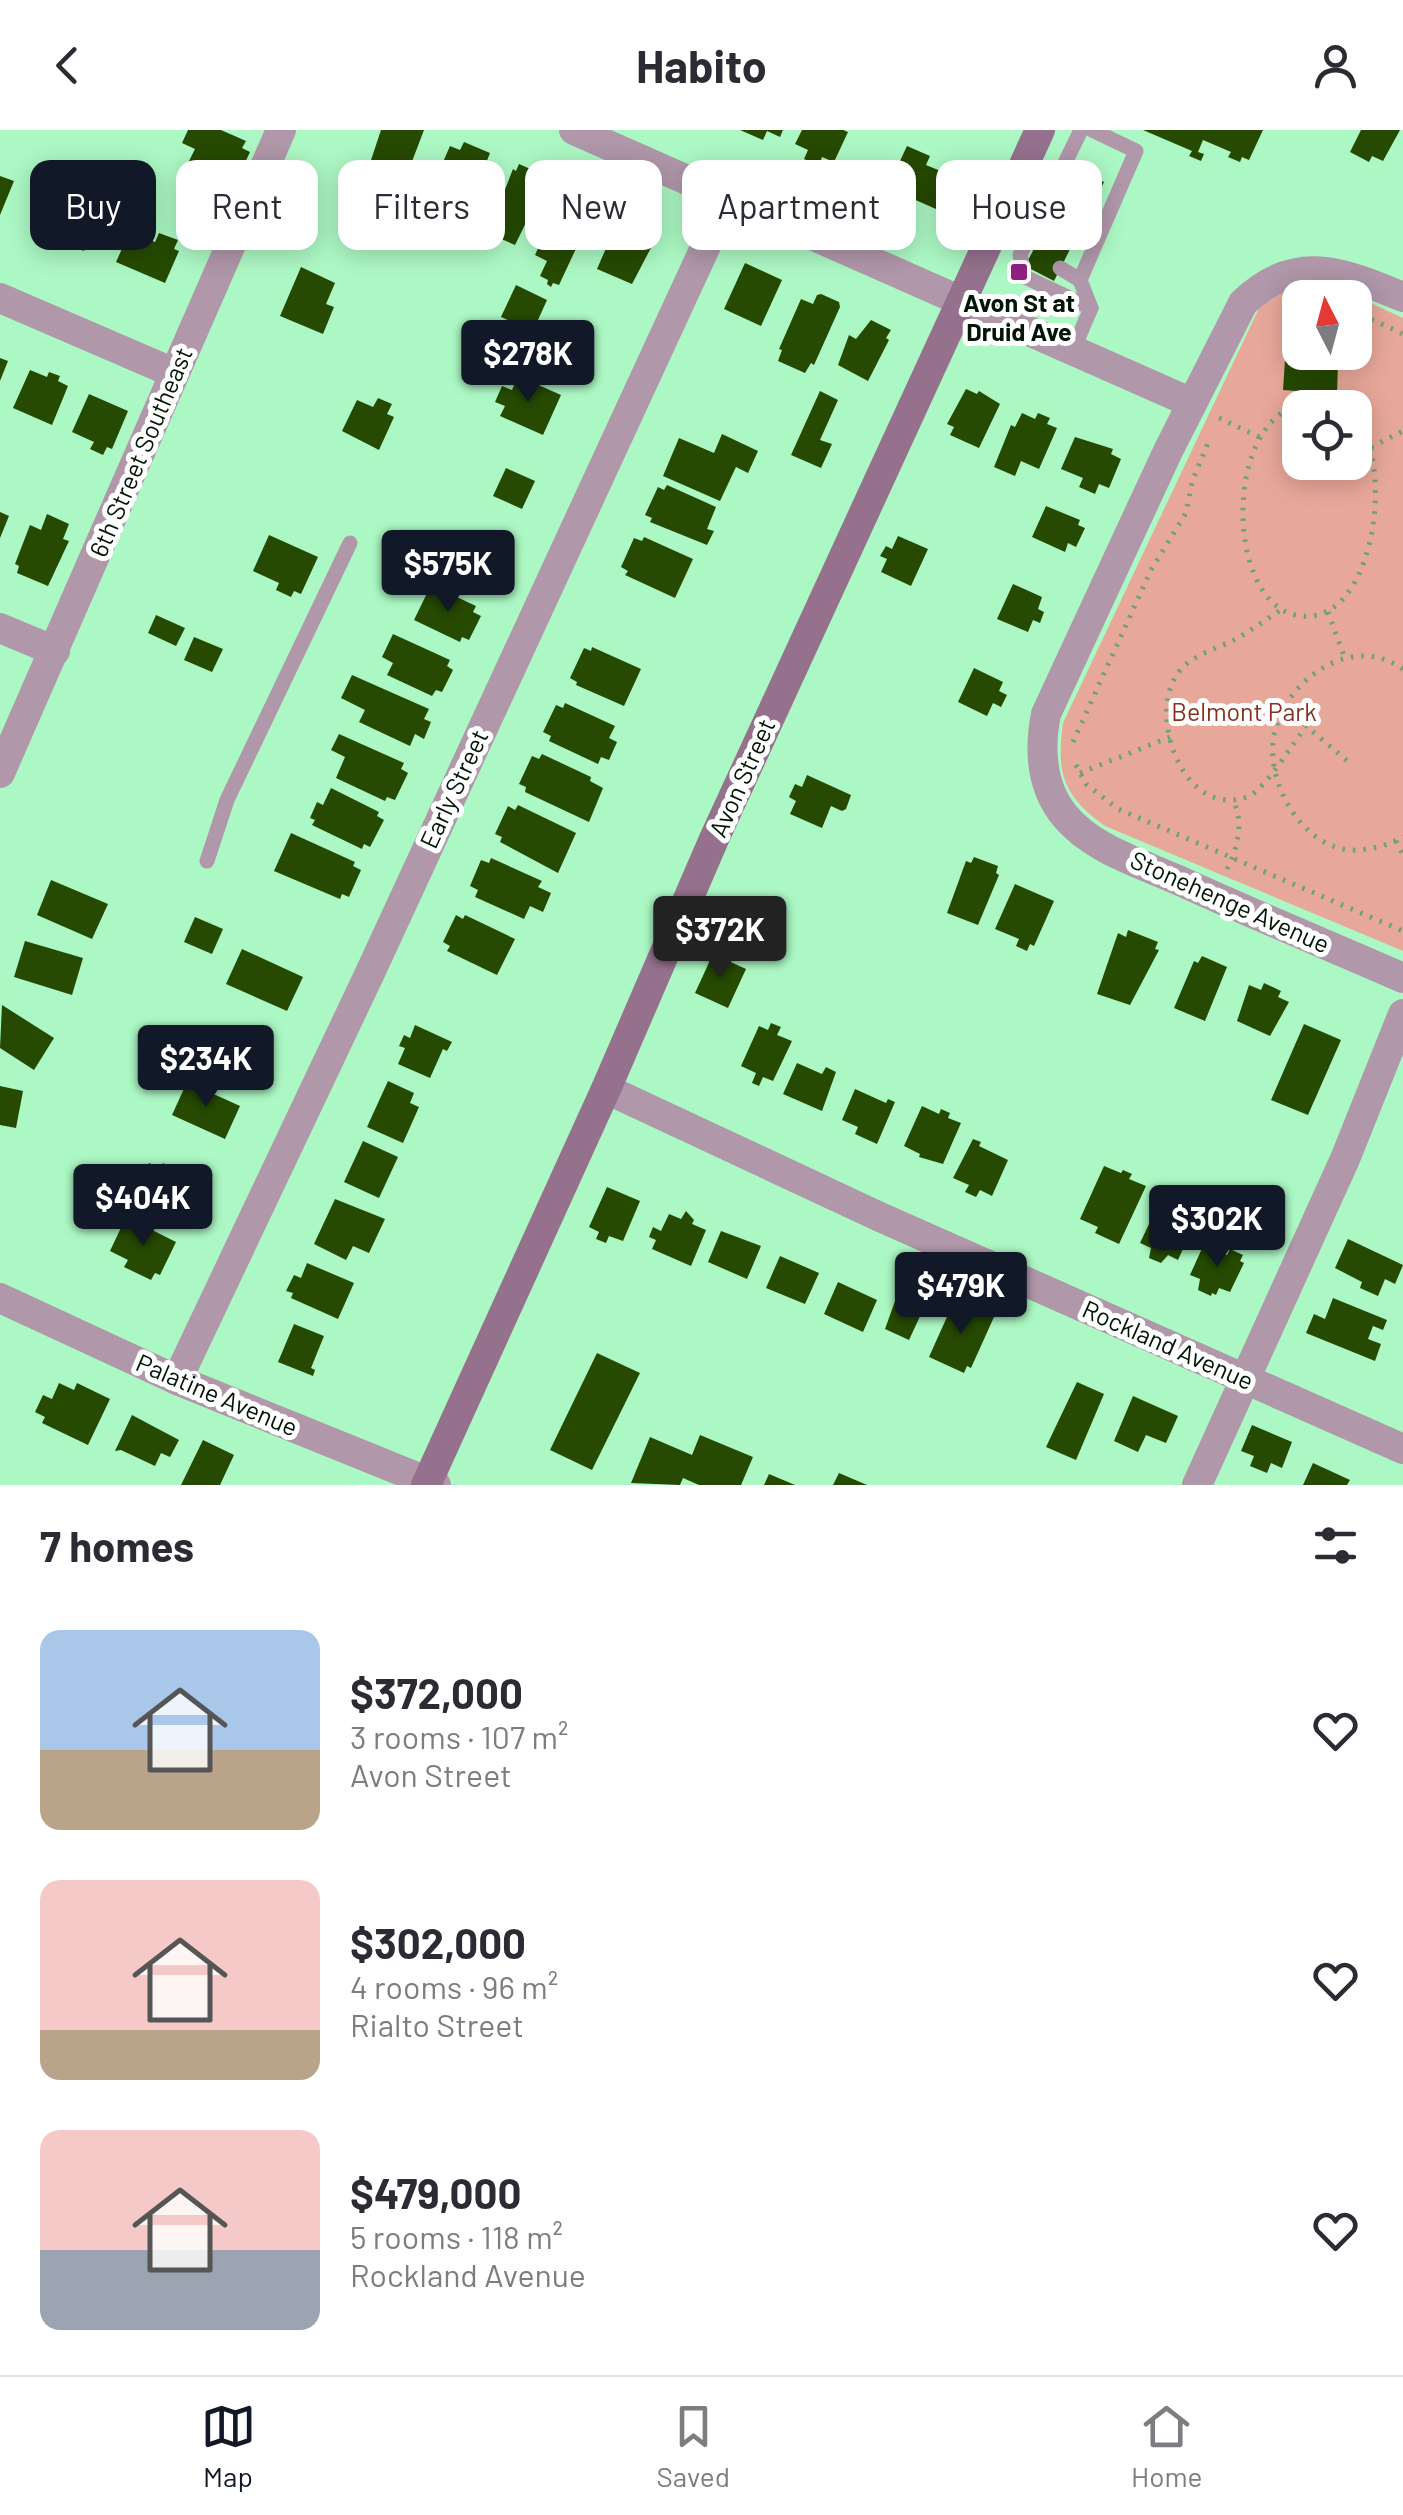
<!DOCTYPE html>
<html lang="en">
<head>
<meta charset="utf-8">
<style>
  :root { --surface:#fff; --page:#f2f2f3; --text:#2b2b33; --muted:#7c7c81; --line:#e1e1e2; --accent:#111827 }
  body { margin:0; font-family:Barlow,sans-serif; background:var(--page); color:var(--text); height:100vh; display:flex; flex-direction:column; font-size:38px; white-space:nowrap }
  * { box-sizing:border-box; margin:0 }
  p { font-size:32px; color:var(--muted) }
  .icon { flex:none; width:55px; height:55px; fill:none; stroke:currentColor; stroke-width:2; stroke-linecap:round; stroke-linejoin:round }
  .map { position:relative; height:1355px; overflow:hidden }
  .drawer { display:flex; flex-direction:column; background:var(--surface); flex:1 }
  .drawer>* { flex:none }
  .hud { position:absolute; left:30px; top:30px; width:1345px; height:90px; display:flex; gap:20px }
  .needle { width:65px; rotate:354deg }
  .fabs { position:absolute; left:1282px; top:150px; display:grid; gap:20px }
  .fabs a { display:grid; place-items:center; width:90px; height:90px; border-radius:20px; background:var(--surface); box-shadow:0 5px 25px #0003; font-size:50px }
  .price { position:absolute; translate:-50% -85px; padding:0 22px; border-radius:10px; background:var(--accent); color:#fff; font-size:32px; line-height:65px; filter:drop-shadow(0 2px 5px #0008) }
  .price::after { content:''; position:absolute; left:50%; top:60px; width:30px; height:22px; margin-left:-15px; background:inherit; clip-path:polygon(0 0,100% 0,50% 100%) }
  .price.current { background:#222; color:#fff }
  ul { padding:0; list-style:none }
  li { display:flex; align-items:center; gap:30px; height:250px; padding:0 40px }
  li span { display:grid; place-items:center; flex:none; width:280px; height:200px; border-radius:20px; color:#555 }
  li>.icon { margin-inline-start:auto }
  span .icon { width:120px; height:120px; fill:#fffc; stroke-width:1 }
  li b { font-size:42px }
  h2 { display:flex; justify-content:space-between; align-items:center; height:120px; padding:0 40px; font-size:42px }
  .tag { padding:0 35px; border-radius:20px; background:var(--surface); box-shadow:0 5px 25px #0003; font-size:35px; line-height:90px }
  .tag.current { background:var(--accent); color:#fff }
  header { display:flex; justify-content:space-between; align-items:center; height:130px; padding:0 40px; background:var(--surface); font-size:45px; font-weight:700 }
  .tabs { display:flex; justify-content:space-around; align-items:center; height:140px; border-top:2px solid var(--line); background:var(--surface); font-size:28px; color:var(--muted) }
  .tabs a { display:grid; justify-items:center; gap:5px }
  .tabs .current { color:var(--accent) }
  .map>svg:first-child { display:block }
</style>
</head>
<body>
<header><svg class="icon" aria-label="back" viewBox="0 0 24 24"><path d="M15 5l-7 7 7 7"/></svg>Habito<svg class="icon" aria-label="person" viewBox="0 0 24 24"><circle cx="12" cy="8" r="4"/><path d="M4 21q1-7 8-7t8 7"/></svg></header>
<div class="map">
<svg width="1403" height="1355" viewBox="0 0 1403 1355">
  <rect width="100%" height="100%" fill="#acf8c4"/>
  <path fill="#e8a899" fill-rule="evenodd" d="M1310 151 1347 162 1403 188V821L1105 696C1063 666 1056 643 1063 593L1260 176 1269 163ZM1300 168H1355V222H1300ZM1300 278H1355V332H1300Z"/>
  <g fill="#264a02">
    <polygon points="188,0 221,0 246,11 242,18 250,22 237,50 229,47 227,51 188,33 195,19 182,13"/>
    <polygon points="381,0 424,0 408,42 404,41 401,49 369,36"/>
    <polygon points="740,0 783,0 780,7 767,1 763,10"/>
    <polygon points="802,0 843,0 848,2 834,32 822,27 819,36 804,29 808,20 795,14"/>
    <polygon points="1143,0 1263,0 1249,30 1242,27 1240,32 1228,27 1231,22 1203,10 1198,22 1204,24 1201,31 1189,26 1192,21"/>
    <polygon points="1361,0 1400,0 1383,31 1372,26 1369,32 1350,22"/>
    <polygon points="464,12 490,23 464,89 448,83 456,65 433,55 450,16 460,20"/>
    <polygon points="907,16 930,26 926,35 960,49 958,53 967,57 962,69 953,66 945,83 911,68 912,66 905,63 908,55 892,48"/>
    <polygon points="519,34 544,45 541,52 545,54 515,115 488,103 513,39 516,41"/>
    <polygon points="1076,38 1104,52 1054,151 1025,136"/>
    <polygon points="0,46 14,51 0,85"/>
    <polygon points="564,62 594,80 559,155 553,153 551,157 547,154 548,150 540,146 547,131 535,125"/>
    <polygon points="49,66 98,86 84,121 34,101"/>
    <polygon points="620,86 655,102 650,113 653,114 632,154 597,139"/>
    <polygon points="130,101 155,112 159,103 178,110 174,119 179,121 165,153 116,132"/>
    <polygon points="745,133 782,150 761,196 724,179"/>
    <polygon points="301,137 335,153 326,174 334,177 323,204 280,186"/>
    <polygon points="516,155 547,170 533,201 501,187"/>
    <polygon points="821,164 839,172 840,177 814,235 811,233 805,243 778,231 782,220 779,219 801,169 813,174 817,165"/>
    <polygon points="871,190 891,200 886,208 889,210 868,251 838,235 849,205 856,209"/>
    <polygon points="1297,222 1327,222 1327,233 1338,234 1337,264 1283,260 1285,230 1297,231"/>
    <polygon points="0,228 8,231 0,251"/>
    <polygon points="30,240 47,247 49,242 60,246 58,251 68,256 52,295 13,278"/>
    <polygon points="518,246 561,265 543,305 500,286 505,276 495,272 502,256 512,260"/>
    <polygon points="966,259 977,264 979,261 1000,274 979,318 950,305 954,297 947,294"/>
    <polygon points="820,261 838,270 820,310 832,314 821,338 791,325"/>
    <polygon points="89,264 128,281 112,319 107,317 103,325 90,319 94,312 72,302"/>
    <polygon points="378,268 392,274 387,284 394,287 379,320 342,301 357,270 373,277"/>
    <polygon points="1022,283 1035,289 1038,283 1050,288 1047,294 1057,298 1039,339 1021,331 1015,346 994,337 1011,295 1015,297"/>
    <polygon points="722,304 758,321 748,343 736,337 720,371 663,346 679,308 714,323"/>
    <polygon points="1075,307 1113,319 1111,324 1121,329 1109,358 1099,354 1095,364 1079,357 1083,348 1061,339"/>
    <polygon points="506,338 535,351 522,379 493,366"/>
    <polygon points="667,355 716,377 707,399 714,401 707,415 650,392 652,388 645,385 658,357 664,360"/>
    <polygon points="1046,376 1080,390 1078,395 1085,398 1076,417 1068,413 1065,422 1032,407"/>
    <polygon points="0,382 9,386 0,408"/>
    <polygon points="47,384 69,394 63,409 69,411 48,456 17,443 19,436 15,434 30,395 41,400"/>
    <polygon points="269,405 318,427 301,464 294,461 291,467 276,460 279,453 253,441"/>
    <polygon points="898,406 928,419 911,456 881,442 887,429 880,426 886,416 892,419"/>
    <polygon points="644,407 693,429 675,468 625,445 628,441 621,437 634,408 642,411"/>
    <polygon points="1013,454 1042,467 1038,479 1044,482 1040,493 1033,490 1028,502 997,489"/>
    <polygon points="431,455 476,476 473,482 481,486 469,510 462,507 460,512 414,490"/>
    <polygon points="156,485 185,498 176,516 148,503"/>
    <polygon points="393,504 450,530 447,536 453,540 442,562 436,560 432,566 387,545 393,533 382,527"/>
    <polygon points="194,507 223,519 212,542 184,530"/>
    <polygon points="592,517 641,539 624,576 576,555 577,552 570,548 584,518 591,521"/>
    <polygon points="974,538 1003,552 999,561 1007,565 1001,577 993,573 987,586 958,572"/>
    <polygon points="352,545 429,579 424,589 431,592 424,609 415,604 410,616 359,592 365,580 341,568"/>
    <polygon points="565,573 615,596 609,608 617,612 609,630 601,627 598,634 549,611 551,606 543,602 556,575 563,578"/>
    <polygon points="339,604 404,633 401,639 408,643 395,670 387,667 385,671 336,648 345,627 331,620"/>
    <polygon points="542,624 591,647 590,651 603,658 589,692 525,662 526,657 519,654 532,626 539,629"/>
    <polygon points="807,645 851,665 846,679 842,681 831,676 822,698 790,684 796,671 789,667 795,654 802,657"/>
    <polygon points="331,658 379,682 377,686 384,690 370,717 364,714 362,719 312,695 315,690 310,688 317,672 323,675"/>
    <polygon points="518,675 576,703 558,743 500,712 502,707 495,704 508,676 515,680"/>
    <polygon points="291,703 355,732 353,736 361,740 349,767 342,764 340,769 274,741"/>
    <polygon points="974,727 998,736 996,743 999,745 978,795 947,783 966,731 971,733"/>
    <polygon points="491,728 542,751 538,757 551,763 543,782 530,776 524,789 475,767 478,760 470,756 481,730 489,733"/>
    <polygon points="51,750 108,774 92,809 37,785"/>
    <polygon points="1015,754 1054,771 1034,816 1030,814 1027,821 1016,816 1019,809 995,799"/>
    <polygon points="456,785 463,789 465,785 515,809 497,845 447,821 450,816 443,812"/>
    <polygon points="195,787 223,799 212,824 184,812"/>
    <polygon points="1128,800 1158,812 1155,819 1159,820 1130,875 1097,864 1118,803 1126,807"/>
    <polygon points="25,811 83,828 72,865 14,847"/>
    <polygon points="242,819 303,847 287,881 226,854"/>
    <polygon points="713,824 746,839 728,878 695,863"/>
    <polygon points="1202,826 1227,837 1205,891 1174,878 1194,831 1198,833"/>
    <polygon points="1264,853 1281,861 1278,867 1289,872 1270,906 1237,891 1249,855 1261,860"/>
    <polygon points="2,875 54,908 34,940 0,918"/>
    <polygon points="771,893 781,897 777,905 792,911 773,951 763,947 759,956 752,953 756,943 741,936 759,896 768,900"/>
    <polygon points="1304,894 1341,910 1308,985 1271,970"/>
    <polygon points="415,895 452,912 447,921 443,919 430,948 398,934 405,918 399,916 404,905 410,908"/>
    <polygon points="236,905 268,920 262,932 269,935 262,950 255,947 251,957 215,941 219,932 222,933"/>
    <polygon points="797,933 822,944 826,937 836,942 822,981 783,964"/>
    <polygon points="388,951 414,963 410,973 419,977 403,1013 367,997"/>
    <polygon points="187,952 240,976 225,1009 172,985"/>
    <polygon points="0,956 23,961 16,998 0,995"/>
    <polygon points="855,959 886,973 888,969 895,972 877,1014 855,1004 858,997 842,990"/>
    <polygon points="922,976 939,984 941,979 950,983 948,988 961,993 943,1034 919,1027 920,1024 904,1016"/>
    <polygon points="973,1009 981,1012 979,1016 1008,1030 992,1066 980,1060 976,1067 965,1062 969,1055 953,1048"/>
    <polygon points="363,1011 398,1027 379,1068 344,1052"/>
    <polygon points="149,1033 161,1038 163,1033 173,1039 171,1043 201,1059 185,1091 133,1064"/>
    <polygon points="1104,1036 1121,1043 1123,1040 1132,1044 1129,1049 1146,1056 1119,1114 1095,1103 1098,1097 1080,1089"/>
    <polygon points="607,1057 640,1071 623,1111 609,1106 606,1113 596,1109 599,1102 589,1097"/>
    <polygon points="335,1069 385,1089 369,1123 353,1116 346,1130 314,1114"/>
    <polygon points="1159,1073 1196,1090 1178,1130 1168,1125 1161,1133 1149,1128 1151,1118 1140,1113"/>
    <polygon points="686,1081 694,1090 692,1094 706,1100 691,1136 652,1119 656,1110 649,1107 653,1097 661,1101 669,1084 681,1089"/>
    <polygon points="126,1087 176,1112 160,1145 155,1143 151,1150 124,1137 128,1130 110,1121"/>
    <polygon points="721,1101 761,1116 747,1149 708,1132"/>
    <polygon points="1348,1109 1403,1135 1395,1154 1385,1149 1378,1166 1360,1158 1362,1152 1335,1138"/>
    <polygon points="1204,1114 1227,1125 1230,1119 1243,1125 1240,1131 1244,1133 1230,1162 1219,1158 1216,1165 1212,1163 1211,1166 1198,1160 1200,1149 1190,1145"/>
    <polygon points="780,1126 819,1143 805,1174 766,1158"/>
    <polygon points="307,1133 354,1153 338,1189 291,1168 293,1163 286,1161 294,1145 301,1148"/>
    <polygon points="912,1144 935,1154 909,1210 885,1199 903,1149 909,1152"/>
    <polygon points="838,1152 877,1170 863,1202 824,1184"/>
    <polygon points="1333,1168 1387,1190 1383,1200 1373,1196 1368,1209 1381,1214 1375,1231 1306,1203 1314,1184 1325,1189"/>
    <polygon points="955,1169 994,1187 971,1238 967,1236 964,1243 929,1227"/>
    <polygon points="294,1194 324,1206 311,1238 315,1240 313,1246 278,1232"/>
    <polygon points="597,1223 640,1243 592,1340 550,1320"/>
    <polygon points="1077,1252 1104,1264 1076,1330 1046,1317"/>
    <polygon points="59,1253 74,1260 77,1253 110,1269 88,1315 42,1293 45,1287 35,1282 43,1265 52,1269"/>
    <polygon points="1133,1266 1178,1286 1166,1313 1146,1305 1138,1322 1114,1311"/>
    <polygon points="132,1285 179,1310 170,1327 161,1323 155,1336 121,1320 115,1321"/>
    <polygon points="1252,1295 1292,1312 1282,1338 1271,1333 1267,1343 1250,1336 1254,1326 1241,1321"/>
    <polygon points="700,1305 753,1327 741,1355 699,1355 683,1348 680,1355 631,1353 650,1307 692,1325"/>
    <polygon points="203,1310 234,1325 220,1355 181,1355"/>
    <polygon points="1313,1333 1350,1350 1347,1355 1303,1355"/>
    <polygon points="839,1343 867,1355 833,1355"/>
    <polygon points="769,1344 795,1355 764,1355"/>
  </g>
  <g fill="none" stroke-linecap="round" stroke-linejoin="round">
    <g stroke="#6ba27b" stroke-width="5" stroke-dasharray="2.5 8" stroke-linecap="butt">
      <polyline points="1362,185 1403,204"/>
      <path d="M1341 278C1330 272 1317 272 1304 274 1218 288 1225 495 1311 486 1376 480 1394 332 1355 289"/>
      <polyline points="1219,288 1261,308"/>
      <polyline points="1371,317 1403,301"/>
      <path d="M1279 481C1264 491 1249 502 1234 510 1214 520 1188 526 1176 546 1148 591 1186 691 1249 666 1265 659 1294 612 1306 596L1351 634"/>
      <polyline points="1328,482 1345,529"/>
      <path d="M1403 539C1382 525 1362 522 1337 531 1309 542 1285 567 1276 597 1260 647 1303 724 1359 720 1375 718 1391 715 1403 706"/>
      <polyline points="1073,612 1151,440 1186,383 1192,352 1208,313"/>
      <polyline points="1076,635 1086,654 1118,679 1403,801"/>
      <polyline points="1080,643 1170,607"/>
      <polyline points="1396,711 1403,725"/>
      <path d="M1227 739C1238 717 1244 693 1233 670"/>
    </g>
    <g stroke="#b097aa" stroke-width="15">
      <polyline points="1081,0 1020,125 1025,147 1091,178"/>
      <polyline points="1077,102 1096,113"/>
      <polyline points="1060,138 1080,150"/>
      <polyline points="1073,220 1091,178 1080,150 1136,21 1092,0"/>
      <polyline points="207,731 227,670 350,413"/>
    </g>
    <g stroke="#b097aa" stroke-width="30">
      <polyline points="574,0 1192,273"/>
      <path d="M1403 167C1343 142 1295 122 1243 173L1168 321 1046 584C1039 620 1041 657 1065 686 1092 719 1140 733 1178 750 1252 784 1328 815 1403 848"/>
      <polyline points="0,168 174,243"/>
      <polyline points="0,498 55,521"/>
      <polyline points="0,643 281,0"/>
      <polyline points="606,959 880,1087 1403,1319"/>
      <polyline points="0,1168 177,1250 436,1355"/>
      <polyline points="177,1250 369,845 728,68"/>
      <polyline points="1197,1355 1345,1029 1403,884"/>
    </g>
    <polyline stroke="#95718d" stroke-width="30" points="426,1355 606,959 714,709 1040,0"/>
  </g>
  <rect fill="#902182" stroke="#fff" stroke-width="4" x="1009" y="132" width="20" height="20" rx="5"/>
  <g text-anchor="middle" stroke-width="10" stroke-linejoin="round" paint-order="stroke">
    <g font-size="25" font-weight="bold" fill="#001505" stroke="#fff">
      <text x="1019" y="182">Avon St at<tspan x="1019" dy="29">Druid Ave</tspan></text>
    </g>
    <g font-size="25" fill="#001505" stroke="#fff">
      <text transform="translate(141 322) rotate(-67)" y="9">6th Street Southeast</text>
      <text transform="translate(742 648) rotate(-66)" y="9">Avon Street</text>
      <text transform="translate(454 659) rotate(-65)" y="9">Early Street</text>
      <text transform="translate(1230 772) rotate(24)" y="9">Stonehenge Avenue</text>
      <text transform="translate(1168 1215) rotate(24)" y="9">Rockland Avenue</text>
      <text transform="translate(217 1265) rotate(23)" y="9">Palatine Avenue</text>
    </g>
    <g font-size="25" fill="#83311e" stroke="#fff">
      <text x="1244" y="591">Belmont Park</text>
    </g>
  </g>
</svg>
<div class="fabs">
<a><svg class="needle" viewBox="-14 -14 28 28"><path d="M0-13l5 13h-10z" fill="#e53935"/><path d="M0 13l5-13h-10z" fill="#7c7c81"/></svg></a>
<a><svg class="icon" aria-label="locate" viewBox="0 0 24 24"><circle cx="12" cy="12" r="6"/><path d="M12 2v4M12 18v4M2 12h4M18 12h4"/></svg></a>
</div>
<b class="price" style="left:528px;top:275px">$278K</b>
<b class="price" style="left:448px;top:485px">$575K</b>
<b class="price current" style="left:720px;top:851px">$372K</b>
<b class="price" style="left:206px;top:980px">$234K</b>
<b class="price" style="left:143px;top:1119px">$404K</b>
<b class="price" style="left:1217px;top:1140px">$302K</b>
<b class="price" style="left:961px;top:1207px">$479K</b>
<div class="hud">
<a class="tag current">Buy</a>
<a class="tag">Rent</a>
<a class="tag">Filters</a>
<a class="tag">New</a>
<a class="tag">Apartment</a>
<a class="tag">House</a>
</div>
</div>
<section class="drawer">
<h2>7 homes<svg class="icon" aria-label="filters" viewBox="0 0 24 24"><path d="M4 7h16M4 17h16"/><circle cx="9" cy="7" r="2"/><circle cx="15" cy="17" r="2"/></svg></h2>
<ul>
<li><span style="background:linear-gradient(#a9c7e8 60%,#b9a48a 0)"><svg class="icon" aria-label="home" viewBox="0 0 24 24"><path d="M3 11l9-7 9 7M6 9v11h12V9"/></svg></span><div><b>$372,000</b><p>3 rooms · 107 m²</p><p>Avon Street</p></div><svg class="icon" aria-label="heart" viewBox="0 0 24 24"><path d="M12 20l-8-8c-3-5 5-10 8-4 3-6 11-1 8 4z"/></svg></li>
<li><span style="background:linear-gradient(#f6c9c9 75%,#b9a48a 0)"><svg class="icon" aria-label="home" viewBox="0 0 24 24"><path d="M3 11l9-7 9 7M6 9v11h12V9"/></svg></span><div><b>$302,000</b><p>4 rooms · 96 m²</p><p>Rialto Street</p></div><svg class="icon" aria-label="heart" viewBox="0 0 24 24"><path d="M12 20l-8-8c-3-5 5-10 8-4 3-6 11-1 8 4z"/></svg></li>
<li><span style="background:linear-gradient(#f6c9c9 60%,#9aa5b1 0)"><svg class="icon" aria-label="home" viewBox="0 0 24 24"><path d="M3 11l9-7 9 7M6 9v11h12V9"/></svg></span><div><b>$479,000</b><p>5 rooms · 118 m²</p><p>Rockland Avenue</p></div><svg class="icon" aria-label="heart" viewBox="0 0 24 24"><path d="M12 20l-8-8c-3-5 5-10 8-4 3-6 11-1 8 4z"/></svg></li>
</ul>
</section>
<nav class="tabs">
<a class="current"><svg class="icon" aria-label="map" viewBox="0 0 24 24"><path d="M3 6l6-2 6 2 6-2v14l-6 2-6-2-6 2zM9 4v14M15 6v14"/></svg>Map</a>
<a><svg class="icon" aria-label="saved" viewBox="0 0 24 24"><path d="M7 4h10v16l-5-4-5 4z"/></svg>Saved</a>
<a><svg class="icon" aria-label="home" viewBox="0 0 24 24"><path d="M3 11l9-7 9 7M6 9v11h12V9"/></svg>Home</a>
</nav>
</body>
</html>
